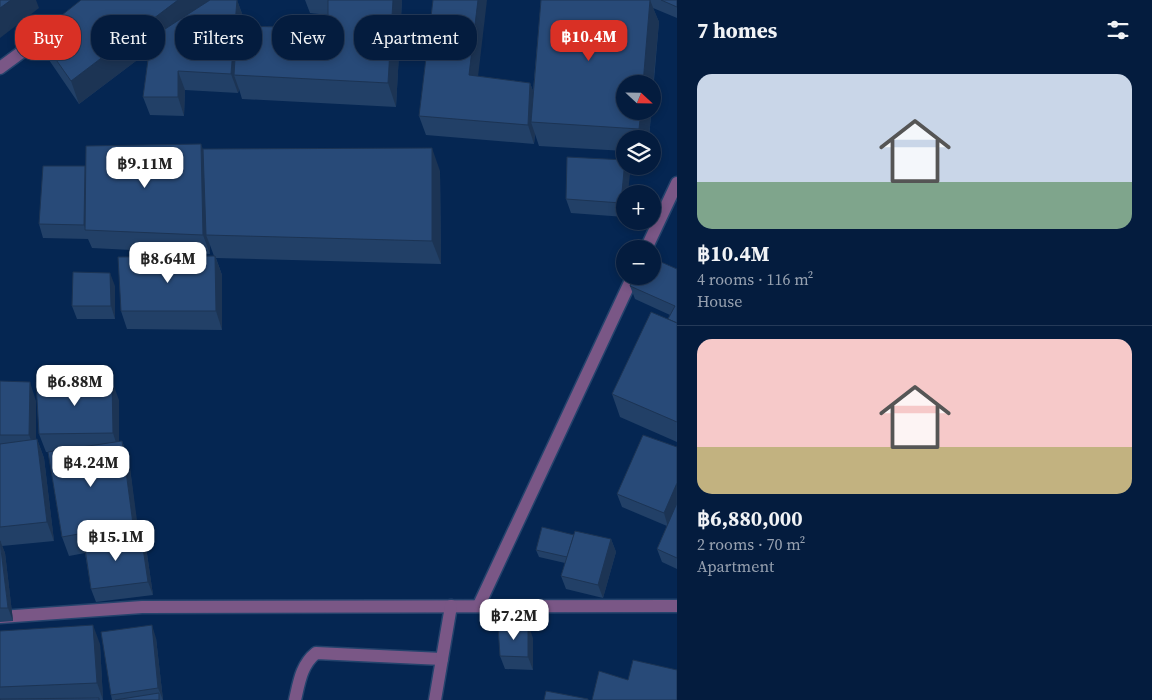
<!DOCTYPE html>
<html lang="en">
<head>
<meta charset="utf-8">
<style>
  :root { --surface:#041c3e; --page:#0d2545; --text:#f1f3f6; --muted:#97a1b0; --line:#253a58; --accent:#d93025 }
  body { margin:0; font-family:"Source Serif 4",serif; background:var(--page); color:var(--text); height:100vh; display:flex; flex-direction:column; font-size:19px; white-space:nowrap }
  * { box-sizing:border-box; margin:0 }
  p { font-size:16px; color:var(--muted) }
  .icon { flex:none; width:28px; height:28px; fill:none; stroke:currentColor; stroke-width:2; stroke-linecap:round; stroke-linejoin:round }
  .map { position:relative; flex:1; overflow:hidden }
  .side { display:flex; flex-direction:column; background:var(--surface); width:475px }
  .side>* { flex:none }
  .guide { position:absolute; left:15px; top:15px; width:475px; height:45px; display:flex; gap:10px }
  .needle { width:32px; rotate:112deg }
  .buttons { position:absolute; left:616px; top:75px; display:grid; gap:10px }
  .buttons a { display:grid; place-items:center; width:45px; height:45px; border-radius:50%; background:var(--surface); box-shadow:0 2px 8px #0003,0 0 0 1px var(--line); font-size:25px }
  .price { position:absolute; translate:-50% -42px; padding:0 11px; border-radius:10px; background:#fff; color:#222; font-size:16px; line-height:32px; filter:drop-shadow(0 1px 2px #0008) }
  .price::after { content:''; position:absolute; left:50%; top:30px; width:15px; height:11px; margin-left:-8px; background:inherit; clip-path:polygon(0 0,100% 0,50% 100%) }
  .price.on { background:var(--accent); color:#fff }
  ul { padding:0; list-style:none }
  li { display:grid; align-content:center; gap:10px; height:265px; padding:0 20px }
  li+li { border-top:1px solid var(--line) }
  li span { display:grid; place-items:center; height:155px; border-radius:15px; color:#555 }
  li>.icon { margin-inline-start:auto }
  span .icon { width:90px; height:90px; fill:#fffc; stroke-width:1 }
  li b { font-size:21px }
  h2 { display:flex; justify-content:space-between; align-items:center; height:60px; padding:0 20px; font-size:21px }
  .pill { padding:0 18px; border-radius:20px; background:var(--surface); box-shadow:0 2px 8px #0003,0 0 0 1px var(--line); font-size:18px; line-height:45px }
  .pill.on { background:var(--accent); color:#fff }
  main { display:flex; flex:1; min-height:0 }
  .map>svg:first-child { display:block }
</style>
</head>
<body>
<main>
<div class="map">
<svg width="677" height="700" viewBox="0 0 677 700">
  <rect width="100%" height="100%" fill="#052652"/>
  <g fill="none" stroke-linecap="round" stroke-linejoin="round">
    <defs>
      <g id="minor">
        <polyline points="0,68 53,29"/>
        <polyline points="646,249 677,183"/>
        <polyline points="479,605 633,276"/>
        <polyline points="0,617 142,607 677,606"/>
        <path d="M295 700C299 683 301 665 316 653L442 659"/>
        <polyline points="435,700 451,606"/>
      </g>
    </defs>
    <use href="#minor" stroke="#24436c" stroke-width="15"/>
    <use href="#minor" stroke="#7a5786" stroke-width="12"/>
  </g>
  <g fill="#224067">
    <polygon points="237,0 244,19 243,26 328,28 328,15 310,13 305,0 402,0 396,107 242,99 239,89 238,93 185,90 184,116 150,115 143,97 149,51 79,104 47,57 38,34"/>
    <polygon points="541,0 677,0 677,18 653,8 659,22 649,139 625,139 625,151 539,146 535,134 534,144 426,135 419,116 478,76 530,83 533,91"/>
    <polygon points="204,152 440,171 441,264 216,258 222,275 222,330 127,329 121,311 214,256 210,245 210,254 92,248 88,239 43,238 39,224 85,166"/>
    <polygon points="625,166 627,166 630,173 625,194 625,217 571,213 566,199"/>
    <polygon points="677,269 677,442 620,417 612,394 668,319 670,315 635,299 630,286"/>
    <polygon points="115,286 115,319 77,319 72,306"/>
    <polygon points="0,381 36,401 36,439 37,439 44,458 54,541 2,546 5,553 13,621 0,622"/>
    <polygon points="119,400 119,442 122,441 129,460 138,534 146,547 153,595 96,602 91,589 85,553 69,556 62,537 48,452 46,452 39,434"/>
    <polygon points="677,447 677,569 662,562 657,549 667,526 622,507 617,494"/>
    <polygon points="574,535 611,539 616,552 603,598 566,589 561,576 565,563 539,557 536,550"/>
    <polygon points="0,631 100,644 103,700 0,700"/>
    <polygon points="156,638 163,700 112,700 111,695"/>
    <polygon points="533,638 533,670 505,669 500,656"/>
  </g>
  <g fill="#1c3454">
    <polygon points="11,0 36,0 39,8 0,38 0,8"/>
    <polygon points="178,0 217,0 79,104 71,81"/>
    <polygon points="237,0 244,19 240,76 234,75 239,89 238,93 231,74"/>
    <polygon points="393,0 402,0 396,107 388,83"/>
    <polygon points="478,0 487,0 476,94 469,75"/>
    <polygon points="650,0 659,22 652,95 652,84 643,84"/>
    <polygon points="178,71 185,90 184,116 178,97"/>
    <polygon points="530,83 537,101 531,122 535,134 534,144 528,125"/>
    <polygon points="641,111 651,111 649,139 643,139 639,129"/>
    <polygon points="201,144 208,163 206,235 210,245 210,254 203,235"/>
    <polygon points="432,148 440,171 441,264 432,241"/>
    <polygon points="625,161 625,166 627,166 630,173 628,194 625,194 625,214 621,203"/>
    <polygon points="85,166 86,230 84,225"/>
    <polygon points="215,256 222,275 222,330 216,311"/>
    <polygon points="110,273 115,286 115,319 111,306"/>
    <polygon points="112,381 119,400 119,452 113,433"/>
    <polygon points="30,382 36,401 36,454 29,435"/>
    <polygon points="37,439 44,458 54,541 47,522"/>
    <polygon points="122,441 129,460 140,543 133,524"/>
    <polygon points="677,483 677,508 668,527 664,513"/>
    <polygon points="141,534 146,547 153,595 148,582"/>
    <polygon points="611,539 616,552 603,598 598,585"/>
    <polygon points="0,540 5,553 13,621 8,608"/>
    <polygon points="528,624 533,638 533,670 528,657"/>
    <polygon points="93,625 100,644 103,700 97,683"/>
    <polygon points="152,625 156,638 163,700 158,688"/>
  </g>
  <g fill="#284a78" stroke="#1c3454">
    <polygon points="0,0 11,0 0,8"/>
    <polygon points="81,0 178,0 71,81 38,34"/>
    <polygon points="210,0 237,0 231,74 178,71 178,97 143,97 151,38"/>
    <polygon points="328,0 393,0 388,83 234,75 237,26 328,28"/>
    <polygon points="433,0 478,0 469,75 530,83 528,125 419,116"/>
    <polygon points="541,0 650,0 643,84 625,84 625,111 641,111 639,129 531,122"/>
    <polygon points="661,0 677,0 677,7"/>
    <polygon points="201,144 203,235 85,230 86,146"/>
    <polygon points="432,148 432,241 206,235 203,149"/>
    <polygon points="567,157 625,160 621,203 566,199"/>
    <polygon points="43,166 85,166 84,225 39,224"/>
    <polygon points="215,256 216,311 121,311 118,257"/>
    <polygon points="652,258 677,269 677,323 668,319 675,306 630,286 634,276 652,276"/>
    <polygon points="73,272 110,273 111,306 72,306"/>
    <polygon points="651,312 677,323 677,422 612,394"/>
    <polygon points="0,381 30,382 29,435 0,435"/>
    <polygon points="112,381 113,433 39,434 36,382"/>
    <polygon points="643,435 677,447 677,483 664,513 617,494"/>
    <polygon points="37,439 47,522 0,527 0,444"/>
    <polygon points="122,441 133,524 62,537 48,452"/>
    <polygon points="677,503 677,558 657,549"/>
    <polygon points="542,527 574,535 567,557 536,550"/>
    <polygon points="575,531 611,539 598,585 561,576"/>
    <polygon points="141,534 148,582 91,589 84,542"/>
    <polygon points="0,541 8,608 0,608"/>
    <polygon points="528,624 528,657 500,656 498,626"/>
    <polygon points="93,625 97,683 0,687 0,631"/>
    <polygon points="152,625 158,688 111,695 101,632"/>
    <polygon points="633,660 677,670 677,700 592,700 599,671 628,680"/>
    <polygon points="546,691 588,699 588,700 544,700"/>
    <polygon points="159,693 159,700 115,700"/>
    <polygon points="99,698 99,700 0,700 0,699"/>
  </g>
</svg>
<div class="buttons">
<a><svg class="needle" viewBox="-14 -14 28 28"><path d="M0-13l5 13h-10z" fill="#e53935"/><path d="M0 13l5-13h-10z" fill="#97a1b0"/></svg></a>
<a><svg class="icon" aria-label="layers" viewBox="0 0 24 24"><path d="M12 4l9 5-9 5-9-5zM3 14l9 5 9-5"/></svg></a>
<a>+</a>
<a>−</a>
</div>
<b class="price on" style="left:589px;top:62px">฿10.4M</b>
<b class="price" style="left:145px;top:189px">฿9.11M</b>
<b class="price" style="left:168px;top:284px">฿8.64M</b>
<b class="price" style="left:75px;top:407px">฿6.88M</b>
<b class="price" style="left:91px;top:488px">฿4.24M</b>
<b class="price" style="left:116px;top:562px">฿15.1M</b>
<b class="price" style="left:514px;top:641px">฿7.2M</b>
<div class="guide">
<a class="pill on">Buy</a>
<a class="pill">Rent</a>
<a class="pill">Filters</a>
<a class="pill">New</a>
<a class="pill">Apartment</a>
</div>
</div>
<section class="side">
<h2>7 homes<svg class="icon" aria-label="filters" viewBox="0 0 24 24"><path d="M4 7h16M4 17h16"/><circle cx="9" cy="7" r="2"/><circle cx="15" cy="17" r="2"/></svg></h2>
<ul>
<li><span style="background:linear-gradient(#c9d6e8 70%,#7fa58c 0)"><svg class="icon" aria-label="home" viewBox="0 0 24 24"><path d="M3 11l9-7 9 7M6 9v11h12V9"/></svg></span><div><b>฿10.4M</b><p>4 rooms · 116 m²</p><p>House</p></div></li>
<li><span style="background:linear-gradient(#f6c9c9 70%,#c2b280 0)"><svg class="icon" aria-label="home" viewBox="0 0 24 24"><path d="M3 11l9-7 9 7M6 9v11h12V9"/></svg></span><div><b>฿6,880,000</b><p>2 rooms · 70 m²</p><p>Apartment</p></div></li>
</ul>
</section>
</main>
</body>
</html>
